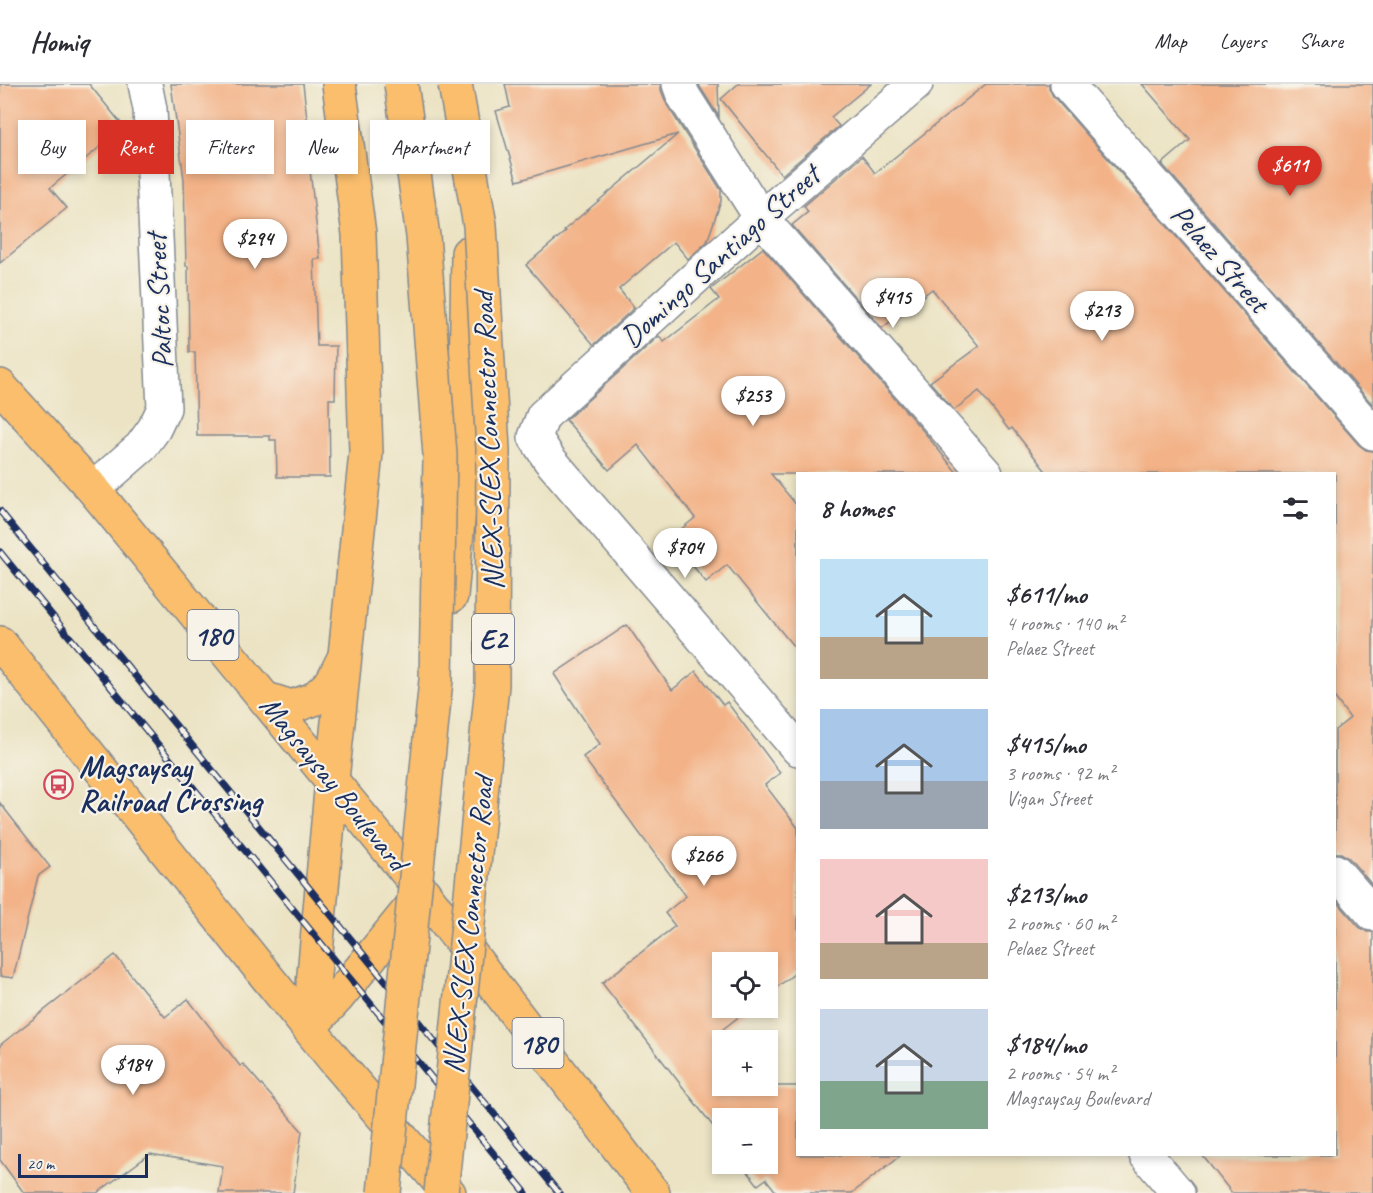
<!DOCTYPE html>
<html lang="en">
<head>
<meta charset="utf-8">
<style>
  :root { --surface:#fff; --page:#f7f7f7; --text:#2b2b33; --muted:#7c7c81; --line:#e1e1e2; --accent:#d93025 }
  body { margin:0; font-family:Caveat,sans-serif; background:var(--page); color:var(--text); height:100vh; display:flex; flex-direction:column; font-size:22px; white-space:nowrap }
  * { box-sizing:border-box; margin:0 }
  p { font-size:20px; color:var(--muted) }
  .icon { flex:none; width:33px; height:33px; fill:none; stroke:currentColor; stroke-width:2; stroke-linecap:round; stroke-linejoin:round }
  .map { position:relative; flex:1; overflow:hidden }
  .sheet { position:absolute; left:796px; top:388px; width:540px; height:684px; display:flex; flex-direction:column; background:var(--surface); border-radius:0px; box-shadow:0 3px 9px #0003 }
  .sheet>* { flex:none }
  .hud { position:absolute; left:18px; top:36px; width:570px; height:54px; display:flex; gap:12px }
  .tools { position:absolute; left:712px; top:868px; display:grid; gap:12px }
  .tools a { display:grid; place-items:center; width:66px; height:66px; border-radius:0px; background:var(--surface); box-shadow:0 3px 9px #0003; font-size:30px }
  .scale { position:absolute; left:18px; bottom:15px; width:130px; box-sizing:border-box; padding-left:6px; border:3px solid #1b2f5e; border-top:0; font-size:16px; line-height:21px; white-space:nowrap; color:#1b2f5e; -webkit-text-stroke:4px #f7f3e8; paint-order:stroke }
  .price { position:absolute; translate:-50% -51px; padding:0 14px; border-radius:21px; background:#fff; color:#222; font-size:20px; line-height:39px; filter:drop-shadow(0 2px 3px #0008) }
  .price::after { content:''; position:absolute; left:50%; top:36px; width:18px; height:14px; margin-left:-9px; background:inherit; clip-path:polygon(0 0,100% 0,50% 100%) }
  .price.selected { background:var(--accent); color:#fff }
  ul { padding:0; list-style:none }
  li { display:flex; align-items:center; gap:18px; height:150px; padding:0 24px }
  li span { display:grid; place-items:center; flex:none; width:168px; height:120px; border-radius:0px; color:#555 }
  li>.icon { margin-inline-start:auto }
  span .icon { width:72px; height:72px; fill:#fffc; stroke-width:1 }
  li b { font-size:26px }
  h2 { display:flex; justify-content:space-between; align-items:center; height:72px; padding:0 24px; font-size:26px }
  .tag { padding:0 21px; border-radius:0px; background:var(--surface); box-shadow:0 3px 9px #0003; font-size:21px; line-height:54px }
  .tag.selected { background:var(--accent); color:#fff }
  header { display:flex; align-items:center; gap:36px; box-sizing:border-box; height:84px; padding:0 30px; background:var(--surface); border-bottom:2px solid var(--line) }
  header strong { font-size:28px }
  nav { display:flex; gap:33px; margin-inline-start:auto; font-size:21px }
  .map>svg:first-child { display:block }
</style>
</head>
<body>
<header>
<strong>Homiq</strong>
<nav><a>Map</a><a>Layers</a><a>Share</a></nav>
</header>
<div class="map">
<svg width="1373" height="1109" viewBox="0 0 1373 1109">
  <rect width="100%" height="100%" fill="#f7f3e8"/>
  <filter id="ink" filterUnits="userSpaceOnUse"><feTurbulence type="fractalNoise" baseFrequency=".0167" numOctaves="2"/><feDisplacementMap in="SourceGraphic" scale="12" xChannelSelector="R" yChannelSelector="G"/><feConvolveMatrix kernelMatrix="1 2 1 2 8 2 1 2 1" color-interpolation-filters="sRGB"/></filter>
  <filter id="wash" filterUnits="userSpaceOnUse"><feTurbulence type="fractalNoise" baseFrequency=".008" numOctaves="4" result="noise"/><feDisplacementMap in="SourceGraphic" scale="24" xChannelSelector="R" yChannelSelector="G"/><feGaussianBlur stdDeviation="1.35" result="paint"/><feColorMatrix in="noise" values="0 0 0 0 0 0 0 0 0 0 0 0 0 0 0 0 0 1.4 0 .05"/><feComposite in="paint" operator="in"/></filter>
  <g filter="url(#wash)">
    <rect width="100%" height="100%" fill="#ebe3c3"/>
    <g id="blocks">
      <g fill="#f3b287">
        <polygon points="0,0 89,0 124,43 50,104 67,124 0,179"/>
        <polygon points="171,0 303,0 313,86 310,86 320,175 314,175 317,262 336,262 335,315 329,315 330,393 277,393 276,356 270,356 270,352 197,352 195,268 189,268 188,182 186,182 184,95"/>
        <polygon points="505,0 661,0 661,6 667,21 721,106 721,117 707,158 688,175 674,158 619,205 634,224 594,261 526,181 566,147 564,146 678,50 517,97 496,27 510,23"/>
        <polygon points="699,0 718,0 719,33 700,3"/>
        <polygon points="738,0 871,0 831,33 839,42 782,91 721,15"/>
        <polygon points="986,0 1049,0 1049,4 1053,12 1359,361 1366,366 1373,367 1373,802 1349,774 1341,769 1335,769 1335,646 1350,634 1335,614 1335,390 1048,390 1012,344 1009,346 979,307 954,326 930,298 979,262 932,205 882,244 792,141 808,128 804,122 862,72 875,89"/>
        <polygon points="1142,0 1373,0 1373,321 1162,80 1190,56"/>
        <polygon points="763,164 924,348 958,390 771,390 798,423 798,568 727,481 706,498 670,454 695,434 638,361 609,386 566,336 659,252 664,258 719,215 711,205"/>
        <polygon points="627,541 672,606 696,587 723,621 727,618 780,689 765,701 798,744 798,887 768,910 768,879 723,879 723,924 750,924 723,945 723,1002 798,1002 798,1071 901,1071 852,1109 777,1109 766,1095 758,1101 742,1080 768,1080 768,1035 723,1035 723,1055 602,899 675,842 665,829 686,812 583,673 600,660 554,590"/>
        <polygon points="0,719 50,783 38,792 13,894 0,892"/>
        <polygon points="1335,815 1359,843 1367,848 1373,848 1373,1109 1232,1109 1202,1071 1335,1071"/>
        <polygon points="115,871 165,933 188,915 240,982 243,980 302,1047 293,1109 219,1109 223,1082 150,1070 97,1109 24,1109 0,1076 0,961"/>
      </g>
    </g>
  </g>
  <g filter="url(#ink)">
    <use href="#blocks" fill-opacity="0" stroke="#838990" stroke-width="1.5"/>
    <g fill="none" stroke-linecap="round" stroke-linejoin="round">
      <defs>
        <g id="minor">
          <polyline points="679,0 683,11 761,134 986,390"/>
          <polyline points="1067,0 1373,349"/>
          <polyline points="93,405 141,363 154,345 164,324 150,25 145,0"/>
          <polyline points="798,665 549,375 535,353 543,332 761,134 916,0"/>
          <polyline points="1335,787 1373,830"/>
          <polyline points="1146,1071 1178,1109"/>
        </g>
        <g id="major">
          <polyline points="0,302 93,405 423,808 653,1109"/>
          <polyline points="0,559 258,882 337,979 449,1109"/>
        </g>
        <g id="highway">
          <polyline points="451,512 465,362 468,169"/>
          <polyline points="266,615 291,623 314,615 332,598 343,576"/>
          <polyline points="309,944 332,696 366,369 359,150 339,0"/>
          <polyline points="309,944 337,914 422,810"/>
        </g>
      </defs>
      <use href="#minor" stroke="#838990" stroke-width="36"/>
      <use href="#major" stroke="#838990" stroke-width="36"/>
      <use href="#highway" stroke="#838990" stroke-width="36"/>
      <use href="#minor" stroke="#fff" stroke-width="33"/>
      <use href="#major" stroke="#fabe6d" stroke-width="33"/>
      <use href="#highway" stroke="#fabe6d" stroke-width="33"/>
      <defs>
        <g id="rail">
          <polyline points="0,427 559,1109"/>
          <polyline points="0,468 526,1109"/>
        </g>
      </defs>
      <use href="#rail" stroke="#1b2f5e" stroke-width="7"/>
      <use href="#rail" stroke="#f7f3e8" stroke-width="4.5" stroke-dasharray="14" stroke-linecap="butt"/>
      <defs>
        <g id="highway-bridge">
          <polyline points="384,1109 436,596 440,371 423,152 401,0"/>
          <polyline points="441,1109 492,601 493,365 480,141 455,0"/>
        </g>
      </defs>
      <use href="#highway-bridge" stroke="#838990" stroke-width="36" stroke-linecap="butt"/>
      <use href="#highway-bridge" stroke="#fabe6d" stroke-width="33"/>
    </g>
  </g>
  <defs>
    <symbol id="bus-ring" viewBox="-11 -11 22 22"><circle r="9.5" fill="#f7f3e8" stroke="#d1495b" stroke-width="1.5"/><path d="M-5-6H5V4H4V6H2V4H-2V6H-4V4H-5ZM-3.5-4V0h7V-4ZM-3.5 1.2v1.5H-2V1.2ZM2 1.2v1.5H3.5V1.2Z" fill="#d1495b"/></symbol>
  </defs>
  <g fill-rule="evenodd">
    <use href="#bus-ring" x="42" y="684" width="33" height="33"/>
  </g>
  <g text-anchor="middle" stroke-width="4.5" stroke-linejoin="round" paint-order="stroke">
    <g fill="#f7f3e8" stroke="#5d6a87" stroke-width="1.5">
      <rect x="187.5" y="526" width="51" height="50" rx="4.5"/>
      <rect x="472" y="530" width="42" height="50" rx="4.5"/>
      <rect x="512.5" y="934" width="51" height="50" rx="4.5"/>
    </g>
    <g font-size="28" font-weight="bold" fill="#1b2f5e">
      <text x="213" y="561">180</text>
      <text x="493" y="565">E2</text>
      <text x="538" y="969">180</text>
    </g>
    <g font-size="30" fill="#1b2f5e" stroke="#f7f3e8">
      <text transform="translate(720 172) rotate(-42)" y="10">Domingo Santiago Street</text>
      <text transform="translate(1220 174) rotate(49)" y="10">Pelaez Street</text>
      <text transform="translate(159 217) rotate(-93)" y="10">Paltoc Street</text>
      <text transform="translate(488 357) rotate(-92)" y="10">NLEX-SLEX Connector Road</text>
      <text transform="translate(334 699) rotate(51)" y="10">Magsaysay Boulevard</text>
      <text transform="translate(468 841) rotate(-84)" y="10">NLEX-SLEX Connector Road</text>
    </g>
    <g font-size="30" font-weight="bold" fill="#1b2f5e" stroke="#f7f3e8" text-anchor="start">
      <text x="79" y="693">Magsaysay<tspan x="79" dy="34">Railroad Crossing</tspan></text>
    </g>
  </g>
</svg>
<div class="tools">
<a><svg class="icon" aria-label="locate" viewBox="0 0 24 24"><circle cx="12" cy="12" r="6"/><path d="M12 2v4M12 18v4M2 12h4M18 12h4"/></svg></a>
<a>+</a>
<a>−</a>
</div>
<div class="scale">20 m</div>
<b class="price selected" style="left:1290px;top:113px">$611</b>
<b class="price" style="left:255px;top:186px">$294</b>
<b class="price" style="left:893px;top:245px">$415</b>
<b class="price" style="left:1102px;top:258px">$213</b>
<b class="price" style="left:753px;top:343px">$253</b>
<b class="price" style="left:685px;top:495px">$704</b>
<b class="price" style="left:704px;top:803px">$266</b>
<b class="price" style="left:133px;top:1012px">$184</b>
<div class="hud">
<a class="tag">Buy</a>
<a class="tag selected">Rent</a>
<a class="tag">Filters</a>
<a class="tag">New</a>
<a class="tag">Apartment</a>
</div>
<section class="sheet">
<h2>8 homes<svg class="icon" aria-label="filters" viewBox="0 0 24 24"><path d="M4 7h16M4 17h16"/><circle cx="9" cy="7" r="2"/><circle cx="15" cy="17" r="2"/></svg></h2>
<ul>
<li><span style="background:linear-gradient(#bfe0f5 65%,#b9a48a 0)"><svg class="icon" aria-label="home" viewBox="0 0 24 24"><path d="M3 11l9-7 9 7M6 9v11h12V9"/></svg></span><div><b>$611/mo</b><p>4 rooms · 140 m²</p><p>Pelaez Street</p></div></li>
<li><span style="background:linear-gradient(#a9c7e8 60%,#9aa5b1 0)"><svg class="icon" aria-label="home" viewBox="0 0 24 24"><path d="M3 11l9-7 9 7M6 9v11h12V9"/></svg></span><div><b>$415/mo</b><p>3 rooms · 92 m²</p><p>Vigan Street</p></div></li>
<li><span style="background:linear-gradient(#f6c9c9 70%,#b9a48a 0)"><svg class="icon" aria-label="home" viewBox="0 0 24 24"><path d="M3 11l9-7 9 7M6 9v11h12V9"/></svg></span><div><b>$213/mo</b><p>2 rooms · 60 m²</p><p>Pelaez Street</p></div></li>
<li><span style="background:linear-gradient(#c9d6e8 60%,#7fa58c 0)"><svg class="icon" aria-label="home" viewBox="0 0 24 24"><path d="M3 11l9-7 9 7M6 9v11h12V9"/></svg></span><div><b>$184/mo</b><p>2 rooms · 54 m²</p><p>Magsaysay Boulevard</p></div></li>
</ul>
</section>
</div>
</body>
</html>
